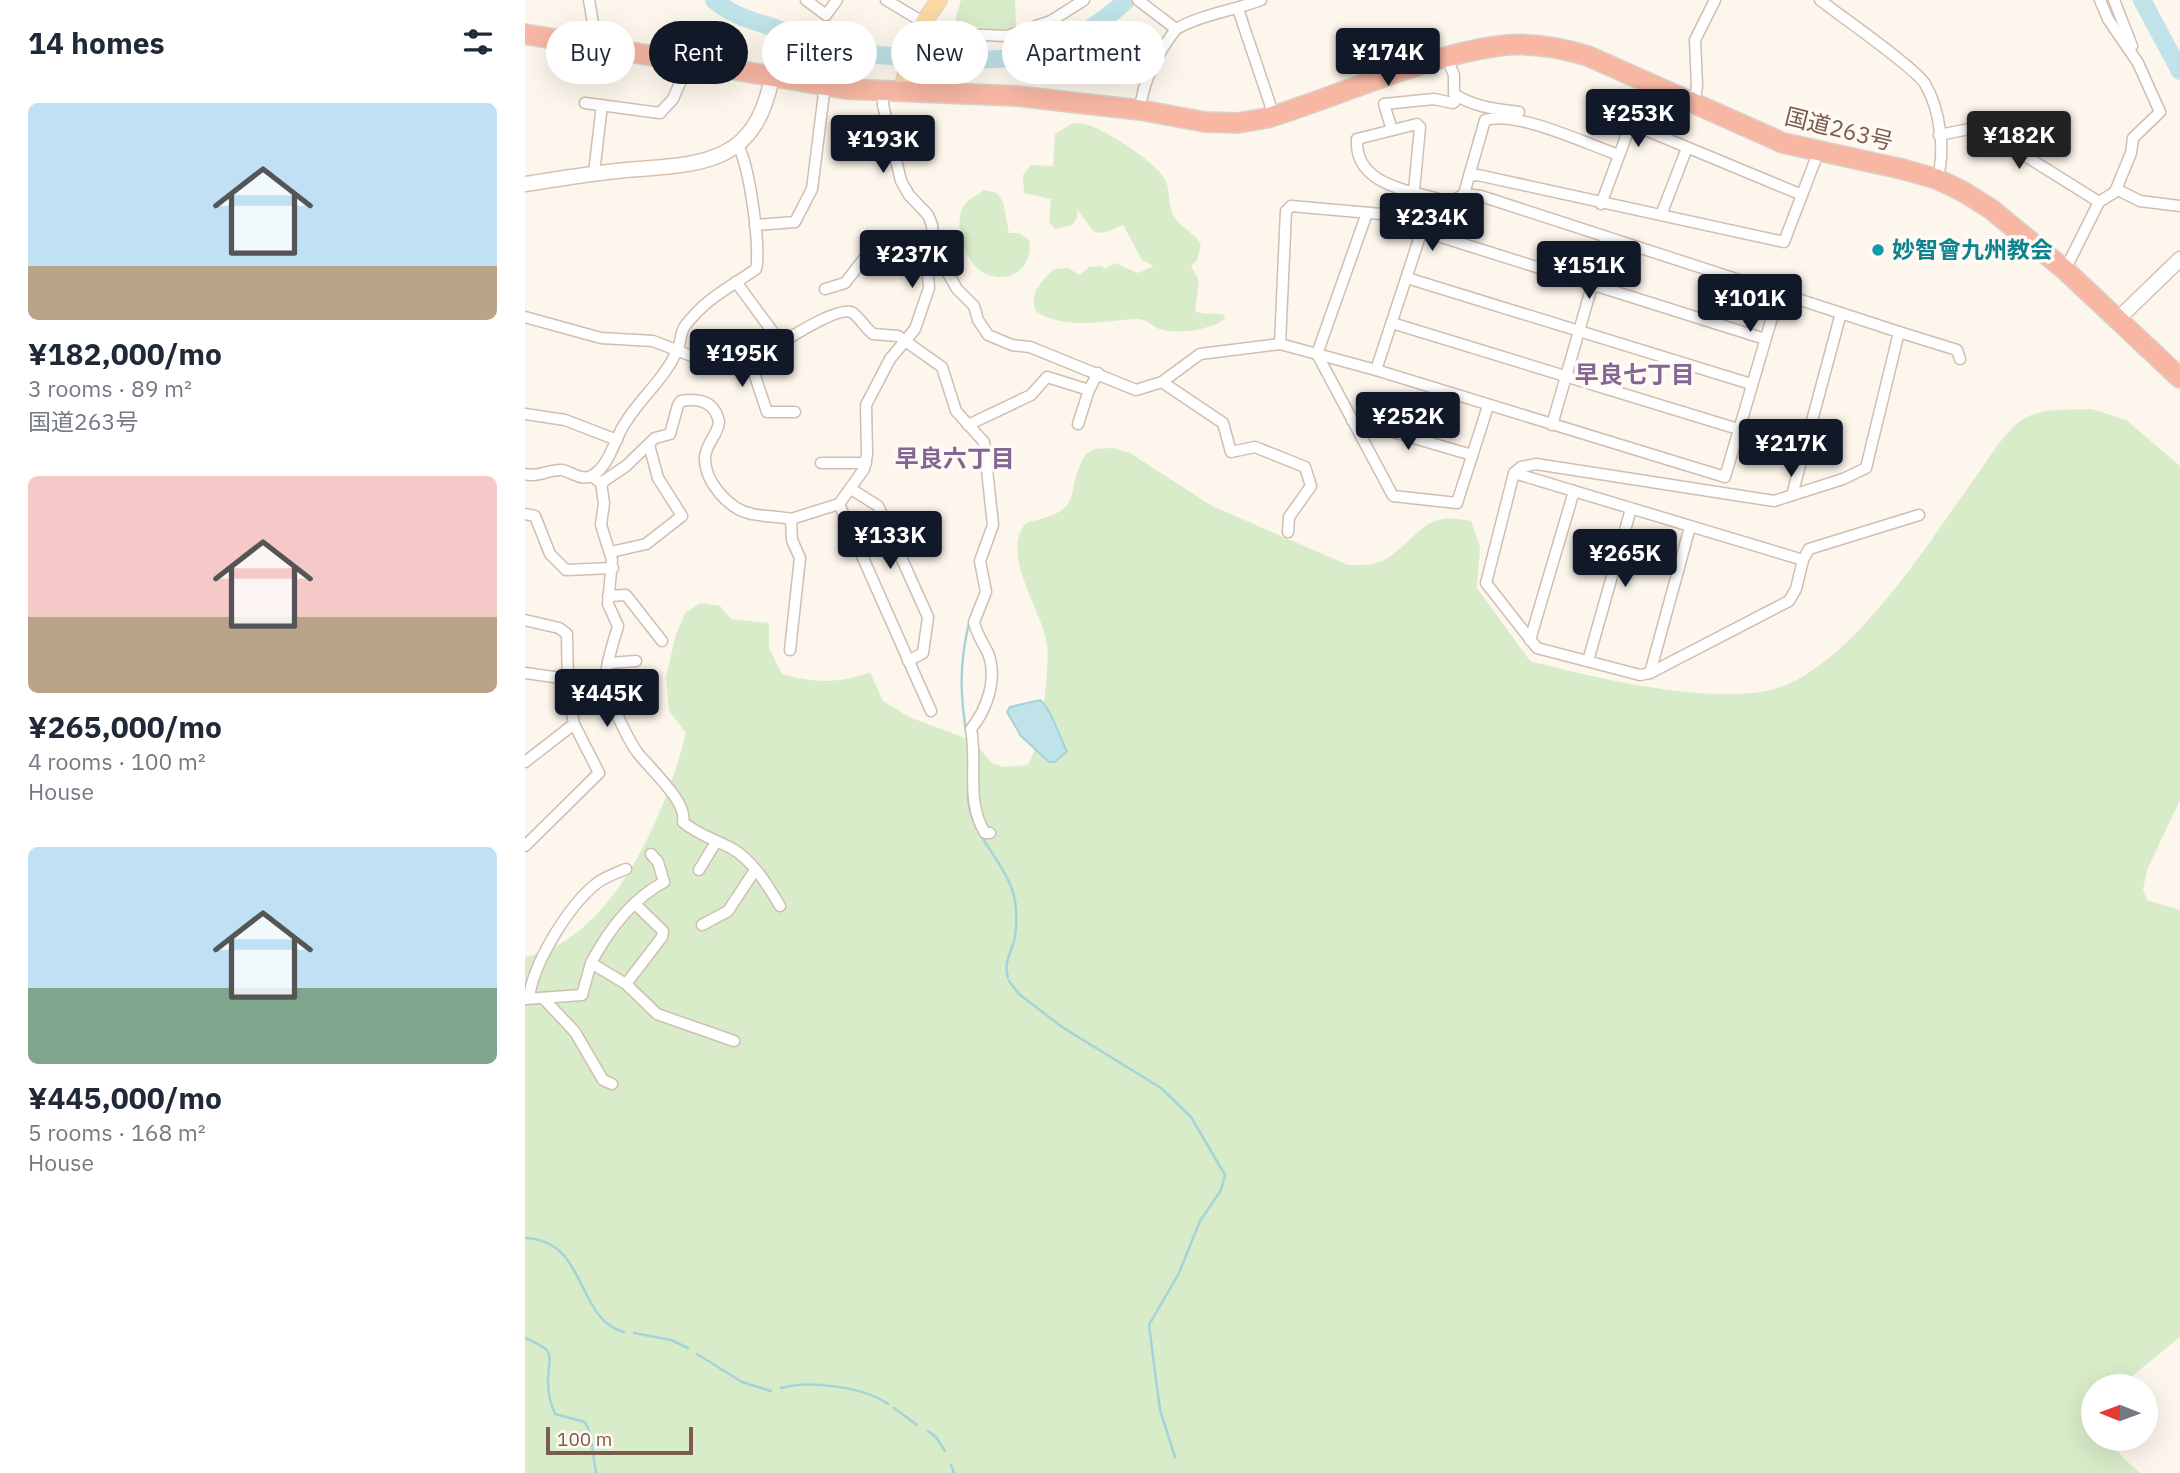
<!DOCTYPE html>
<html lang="en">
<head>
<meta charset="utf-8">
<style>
  :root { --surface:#fff; --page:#f6f6f7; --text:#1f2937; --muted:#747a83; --accent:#111827 }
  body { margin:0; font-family:"IBM Plex Sans","Noto Sans JP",sans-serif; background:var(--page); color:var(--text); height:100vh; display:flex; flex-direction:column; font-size:26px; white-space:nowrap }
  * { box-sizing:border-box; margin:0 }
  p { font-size:23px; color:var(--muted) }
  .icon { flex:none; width:38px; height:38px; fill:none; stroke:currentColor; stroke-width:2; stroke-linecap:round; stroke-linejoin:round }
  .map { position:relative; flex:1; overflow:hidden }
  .side { display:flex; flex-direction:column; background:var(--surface); width:525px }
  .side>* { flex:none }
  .guide { position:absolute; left:21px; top:21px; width:665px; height:63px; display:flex; gap:14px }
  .needle { width:46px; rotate:271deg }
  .controls { position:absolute; left:1556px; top:1374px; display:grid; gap:14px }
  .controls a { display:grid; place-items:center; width:77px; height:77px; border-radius:50%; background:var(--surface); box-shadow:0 7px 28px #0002; font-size:35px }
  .scale { position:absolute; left:21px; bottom:18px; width:147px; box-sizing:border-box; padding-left:7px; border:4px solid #7a5c4d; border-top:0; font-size:19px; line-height:24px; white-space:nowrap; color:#7a5c4d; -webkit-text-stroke:5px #fffaf3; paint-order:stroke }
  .price { position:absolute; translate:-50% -60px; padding:0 16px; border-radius:7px; background:var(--accent); color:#fff; font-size:23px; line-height:46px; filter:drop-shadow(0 2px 4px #0008) }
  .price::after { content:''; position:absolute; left:50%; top:42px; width:21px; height:16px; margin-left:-10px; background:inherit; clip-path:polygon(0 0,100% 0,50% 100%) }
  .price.current { background:#222; color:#fff }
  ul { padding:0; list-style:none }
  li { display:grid; align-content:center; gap:14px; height:371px; padding:0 28px }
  li span { display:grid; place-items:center; height:217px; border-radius:10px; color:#555 }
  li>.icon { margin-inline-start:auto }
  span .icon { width:126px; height:126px; fill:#fffc; stroke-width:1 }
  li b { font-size:30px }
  h2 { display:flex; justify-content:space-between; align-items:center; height:84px; padding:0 28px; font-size:30px }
  .chip { padding:0 24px; border-radius:32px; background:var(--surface); box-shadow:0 7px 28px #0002; font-size:24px; line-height:63px }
  .chip.current { background:var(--accent); color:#fff }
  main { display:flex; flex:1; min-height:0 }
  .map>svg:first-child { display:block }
</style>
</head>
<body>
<main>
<section class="side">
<h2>14 homes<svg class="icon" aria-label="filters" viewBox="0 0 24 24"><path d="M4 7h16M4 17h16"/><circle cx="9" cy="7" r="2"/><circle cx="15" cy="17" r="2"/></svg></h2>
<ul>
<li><span style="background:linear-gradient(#bfe0f5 75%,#b9a48a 0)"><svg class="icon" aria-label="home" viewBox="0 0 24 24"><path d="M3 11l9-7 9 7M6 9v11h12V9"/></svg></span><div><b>¥182,000/mo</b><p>3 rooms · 89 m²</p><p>国道263号</p></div></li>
<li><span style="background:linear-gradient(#f6c9c9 65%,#b9a48a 0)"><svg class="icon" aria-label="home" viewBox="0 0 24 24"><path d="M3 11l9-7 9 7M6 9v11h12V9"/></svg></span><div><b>¥265,000/mo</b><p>4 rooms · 100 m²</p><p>House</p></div></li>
<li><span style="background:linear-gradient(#bfe0f5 65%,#7fa58c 0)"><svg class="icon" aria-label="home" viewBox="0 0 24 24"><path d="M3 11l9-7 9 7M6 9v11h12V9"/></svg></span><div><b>¥445,000/mo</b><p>5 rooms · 168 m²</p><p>House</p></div></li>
</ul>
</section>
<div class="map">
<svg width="1655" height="1473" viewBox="0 0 1655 1473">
  <rect width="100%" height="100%" fill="#fdf6ec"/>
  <g fill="#d8ecc9">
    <polygon points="436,0 490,0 491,28 473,30 429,24"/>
    <path d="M556 123C576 126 633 163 641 181 645 192 643 208 650 218 658 229 669 233 676 244L672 260 666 266 674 281 670 311C680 316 688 312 699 315L700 319C684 330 657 334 638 330 629 329 623 319 613 319 581 320 542 331 512 312 502 296 517 280 529 269L543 268 555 275 564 267 576 266 580 269 590 263 613 273 629 266 617 260 598 225 579 233 569 232 551 208 553 216 547 225 530 229 524 222 526 199 499 193 498 175 506 165 528 166 530 134 546 124Z"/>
    <path d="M459 190 472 193 478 202 484 233H494L504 240C509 265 487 285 461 274 440 265 428 226 438 207 442 200 452 195 459 190Z"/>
    <path d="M1567 409 1601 420 1655 466V800L1622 870 1618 889 1622 900 1655 910V1337L1595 1386H1568V1438L1588 1439 1596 1456 1615 1473H0V957C88 941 142 810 161 733L144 711 141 677 151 634 160 613 176 603 195 606 206 619 244 623V648L257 674C287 683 315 684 345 672L358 701 384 717 448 741 467 763 478 767 502 765C516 749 525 666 522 645 518 611 474 554 501 523 567 507 535 497 561 454L570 449 588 448 605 453 687 506 823 565C836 565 850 566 861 559 897 536 897 510 946 521L955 547 952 588 1005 661C1070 678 1175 703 1241 691 1322 676 1405 540 1452 475 1466 456 1482 426 1504 416 1521 408 1548 410 1567 409Z"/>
  </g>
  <path fill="#bfe3e8" stroke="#a5d3da" stroke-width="2" d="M515 700C526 708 535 739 542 751L530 762H524L496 736 482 712 485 707Z"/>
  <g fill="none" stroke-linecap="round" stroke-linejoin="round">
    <g stroke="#a5d3da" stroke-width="2.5">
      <path d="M442 737C435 697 434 664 444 623"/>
      <path d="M443 793C442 831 475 855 487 889 492 904 492 922 490 937 487 953 478 961 483 978"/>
      <polyline points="484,981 494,994 537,1027 636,1088 666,1117 700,1175 696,1190 675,1221 654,1273 624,1325 635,1410 650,1457"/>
      <path d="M0 1238C63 1240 50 1319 99 1332"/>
      <polyline points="109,1333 146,1340 163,1348"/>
      <path d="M0 1338C32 1352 24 1352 23 1381 23 1391 26 1405 30 1414L60 1422 65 1433 71 1473"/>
      <polyline points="172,1354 217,1382 246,1391"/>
      <path d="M256 1388C283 1380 340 1387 363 1404"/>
      <polyline points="369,1408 392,1425"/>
      <polyline points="403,1431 411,1437 420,1451"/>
      <polyline points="426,1465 429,1473"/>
    </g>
    <g stroke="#bfe3e8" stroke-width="18">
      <path d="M189 0C218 24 242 21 270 37 283 45 293 54 308 60L327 52C376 58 482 67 525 50 554 39 579 20 602 0"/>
      <polyline points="1617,0 1655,71"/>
    </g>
    <defs>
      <g id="street">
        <polyline points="64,0 72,47"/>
        <polyline points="281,0 301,15 312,0"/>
        <polyline points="361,0 398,22"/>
        <path d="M613 0 651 29C633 53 618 79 615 110"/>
        <path d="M1295 0C1314 15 1392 69 1400 84 1415 109 1421 152 1412 179"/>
        <polyline points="1589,0 1607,46"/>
        <polyline points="713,9 749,116"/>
        <path d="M651 29C678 14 707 11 736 0"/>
        <polyline points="392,32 482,36 526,21 559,0"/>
        <path d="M922 58 929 75V94C949 107 970 109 994 112"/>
        <polyline points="60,103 135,113 148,99 164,62"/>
        <polyline points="1169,104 1172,86 1170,40 1190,0"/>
        <polyline points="1106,124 1277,195"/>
        <polyline points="867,130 859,104 909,99 928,103 934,97"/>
        <polyline points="1414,135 1454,127 1574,202"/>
        <polyline points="69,173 77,105"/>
        <path d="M944 176 960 120C992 110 1061 144 1094 155"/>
        <polyline points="1591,189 1615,201 1655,206"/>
        <path d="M889 191 895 127 892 124 832 139C829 185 884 190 917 200L921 206"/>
        <polyline points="939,194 944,176 953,175 1259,242 1293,153"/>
        <polyline points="1076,204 1121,83"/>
        <polyline points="842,213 792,354 868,496 932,503 963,406"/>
        <polyline points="1136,215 1162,148"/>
        <polyline points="230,225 270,222 287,189 300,85"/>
        <polyline points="897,231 1240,339"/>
        <polyline points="409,249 432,289 449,306 453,320 463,335 487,345 505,347 611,390 637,382 675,354 755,344 851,370 1200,477 1254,294"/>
        <polyline points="1540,270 1574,202 1590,192 1606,153 1608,138 1635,112 1613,63 1583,19 1575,0"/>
        <polyline points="882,278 1226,384"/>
        <polyline points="211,282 256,343 228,370"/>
        <polyline points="300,289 320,283 338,260 409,249"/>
        <polyline points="0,317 76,338 128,341 190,365 228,370 242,412 270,412"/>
        <polyline points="867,323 1213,429"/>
        <polyline points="1374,332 1432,350 1435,359"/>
        <path d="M256 343C269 335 316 305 328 313 335 318 340 328 348 334L373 336 417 367 431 411 459 442 468 525 455 561 461 592 449 622C451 633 458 643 463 653 473 679 462 709 446 729 453 764 440 800 460 833H465"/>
        <polyline points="755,344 761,211 766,206 901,218 939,194 956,196 1374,332 1341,468 1318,479 1249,501 1011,464 996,467 989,473 961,583 1012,648 1115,675 1125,673 1264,601 1271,589 1278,560 989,473"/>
        <polyline points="851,370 898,227"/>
        <polyline points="637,382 698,423 706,452 730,447 780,467 786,486 764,517 763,532"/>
        <polyline points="0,414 40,420 92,440"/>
        <polyline points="827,420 947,455"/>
        <polyline points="553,424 564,390"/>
        <polyline points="443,425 506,395 522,377 564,390 573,373"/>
        <polyline points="1027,425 1081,237"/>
        <polyline points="296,463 341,463"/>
        <path d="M0 474C13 478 24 469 37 470 47 472 57 482 68 475 82 467 89 444 96 430 112 400 138 382 152 351 156 343 155 333 160 326 181 298 204 288 231 269 236 250 224 159 212 145"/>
        <path d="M67 476 76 483 79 503 76 525 87 560 83 604 93 626C89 641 79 668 81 684 82 697 104 741 112 752 125 769 163 802 158 822 173 835 189 839 206 848 228 860 243 886 255 906"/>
        <path d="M76 483 101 466 130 438 145 434 153 405 156 401C175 398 190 402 194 422 193 435 181 443 180 457 179 481 204 510 227 514 240 517 253 516 266 519"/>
        <polyline points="326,489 353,506 403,617 398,653 383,661"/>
        <polyline points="1267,495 1316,313"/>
        <polyline points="314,504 406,711"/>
        <polyline points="0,514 10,516 25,554 41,570 88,568"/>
        <polyline points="86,552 121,544 157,516 133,478 124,445"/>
        <polyline points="1278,560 1284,549 1394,515"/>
        <polyline points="83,596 101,595 137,641"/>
        <polyline points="0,620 34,628 42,634 43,689 49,724 74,773 0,846"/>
        <polyline points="1005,640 1049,491"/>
        <polyline points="265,650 275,558 267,540 266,519 314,504 339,469 342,455 341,405 365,359 390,329 404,288 403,274 409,249 407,225 403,215 384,195 376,181 358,105 358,92"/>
        <polyline points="1063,661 1106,509"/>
        <polyline points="85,663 111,661"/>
        <polyline points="0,673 43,679"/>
        <polyline points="1125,673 1165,527"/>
        <polyline points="0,762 49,724"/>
        <polyline points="174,870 191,842"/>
        <polyline points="177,925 203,911 230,870"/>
        <path d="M66 963C83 931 107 899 139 882L133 862 126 854"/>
        <polyline points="101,984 137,937 138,931 110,904"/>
        <path d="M4 998C8 963 44 905 72 883 80 877 91 873 101 869"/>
        <polyline points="18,998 50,1032 78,1080 87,1084"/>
        <polyline points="0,999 57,995 66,963 101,984 132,1014 209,1041"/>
      </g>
      <g id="secondary">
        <path d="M0 184C34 179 67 173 101 170 176 164 230 166 247 77"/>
        <polyline points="1594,318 1655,259"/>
      </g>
      <polyline id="primary" points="376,93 392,32 414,0"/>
      <path id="highway" d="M0 34 321 89 492 96 615 110 680 122 713 123 742 118C817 95 896 57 973 46 1003 42 1034 47 1063 56L1258 143 1377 169 1412 179 1437 191 1466 209 1540 270 1655 378"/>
    </defs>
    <use href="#street" stroke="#d1beb0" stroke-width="13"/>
    <use href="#secondary" stroke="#d6c0b0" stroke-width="17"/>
    <use href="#primary" stroke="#dad1cd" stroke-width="18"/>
    <use href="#highway" stroke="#dad1cd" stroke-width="22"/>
    <use href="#street" stroke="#fff" stroke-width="10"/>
    <use href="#secondary" stroke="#fff" stroke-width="14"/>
    <use href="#primary" stroke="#fbd9a5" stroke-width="16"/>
    <use href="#highway" stroke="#f7b7a3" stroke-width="19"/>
  </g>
  <circle fill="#0f9aa8" stroke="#fffaf3" stroke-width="2.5" cx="1353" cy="250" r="7"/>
  <g text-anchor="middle" stroke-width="7" stroke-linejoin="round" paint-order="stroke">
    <g font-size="23" fill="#7a5c4d" stroke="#fffaf3">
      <text transform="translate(1314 129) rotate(14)" y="8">国道263号</text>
    </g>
    <g font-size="23" font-weight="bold" fill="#0d838f" stroke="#fffaf3" text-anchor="start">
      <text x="1367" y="258">妙智會九州教会</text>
    </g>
    <g font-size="24" font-weight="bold" fill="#846695" stroke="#fffaf3">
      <text x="1110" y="383">早良七丁目</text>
      <text x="430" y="467">早良六丁目</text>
    </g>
  </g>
</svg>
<div class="controls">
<a><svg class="needle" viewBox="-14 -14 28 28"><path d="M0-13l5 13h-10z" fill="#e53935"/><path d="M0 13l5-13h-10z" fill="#747a83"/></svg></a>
</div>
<div class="scale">100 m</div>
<b class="price" style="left:863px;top:88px">¥174K</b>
<b class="price" style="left:1113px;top:149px">¥253K</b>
<b class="price current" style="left:1494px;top:171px">¥182K</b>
<b class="price" style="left:358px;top:175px">¥193K</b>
<b class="price" style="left:907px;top:253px">¥234K</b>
<b class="price" style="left:387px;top:290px">¥237K</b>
<b class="price" style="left:1064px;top:301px">¥151K</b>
<b class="price" style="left:1225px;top:334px">¥101K</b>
<b class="price" style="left:217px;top:389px">¥195K</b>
<b class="price" style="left:883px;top:452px">¥252K</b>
<b class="price" style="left:1266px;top:479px">¥217K</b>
<b class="price" style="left:365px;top:571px">¥133K</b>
<b class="price" style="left:1100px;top:589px">¥265K</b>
<b class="price" style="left:82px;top:729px">¥445K</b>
<div class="guide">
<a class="chip">Buy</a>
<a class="chip current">Rent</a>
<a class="chip">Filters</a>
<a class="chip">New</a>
<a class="chip">Apartment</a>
</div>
</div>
</main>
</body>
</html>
